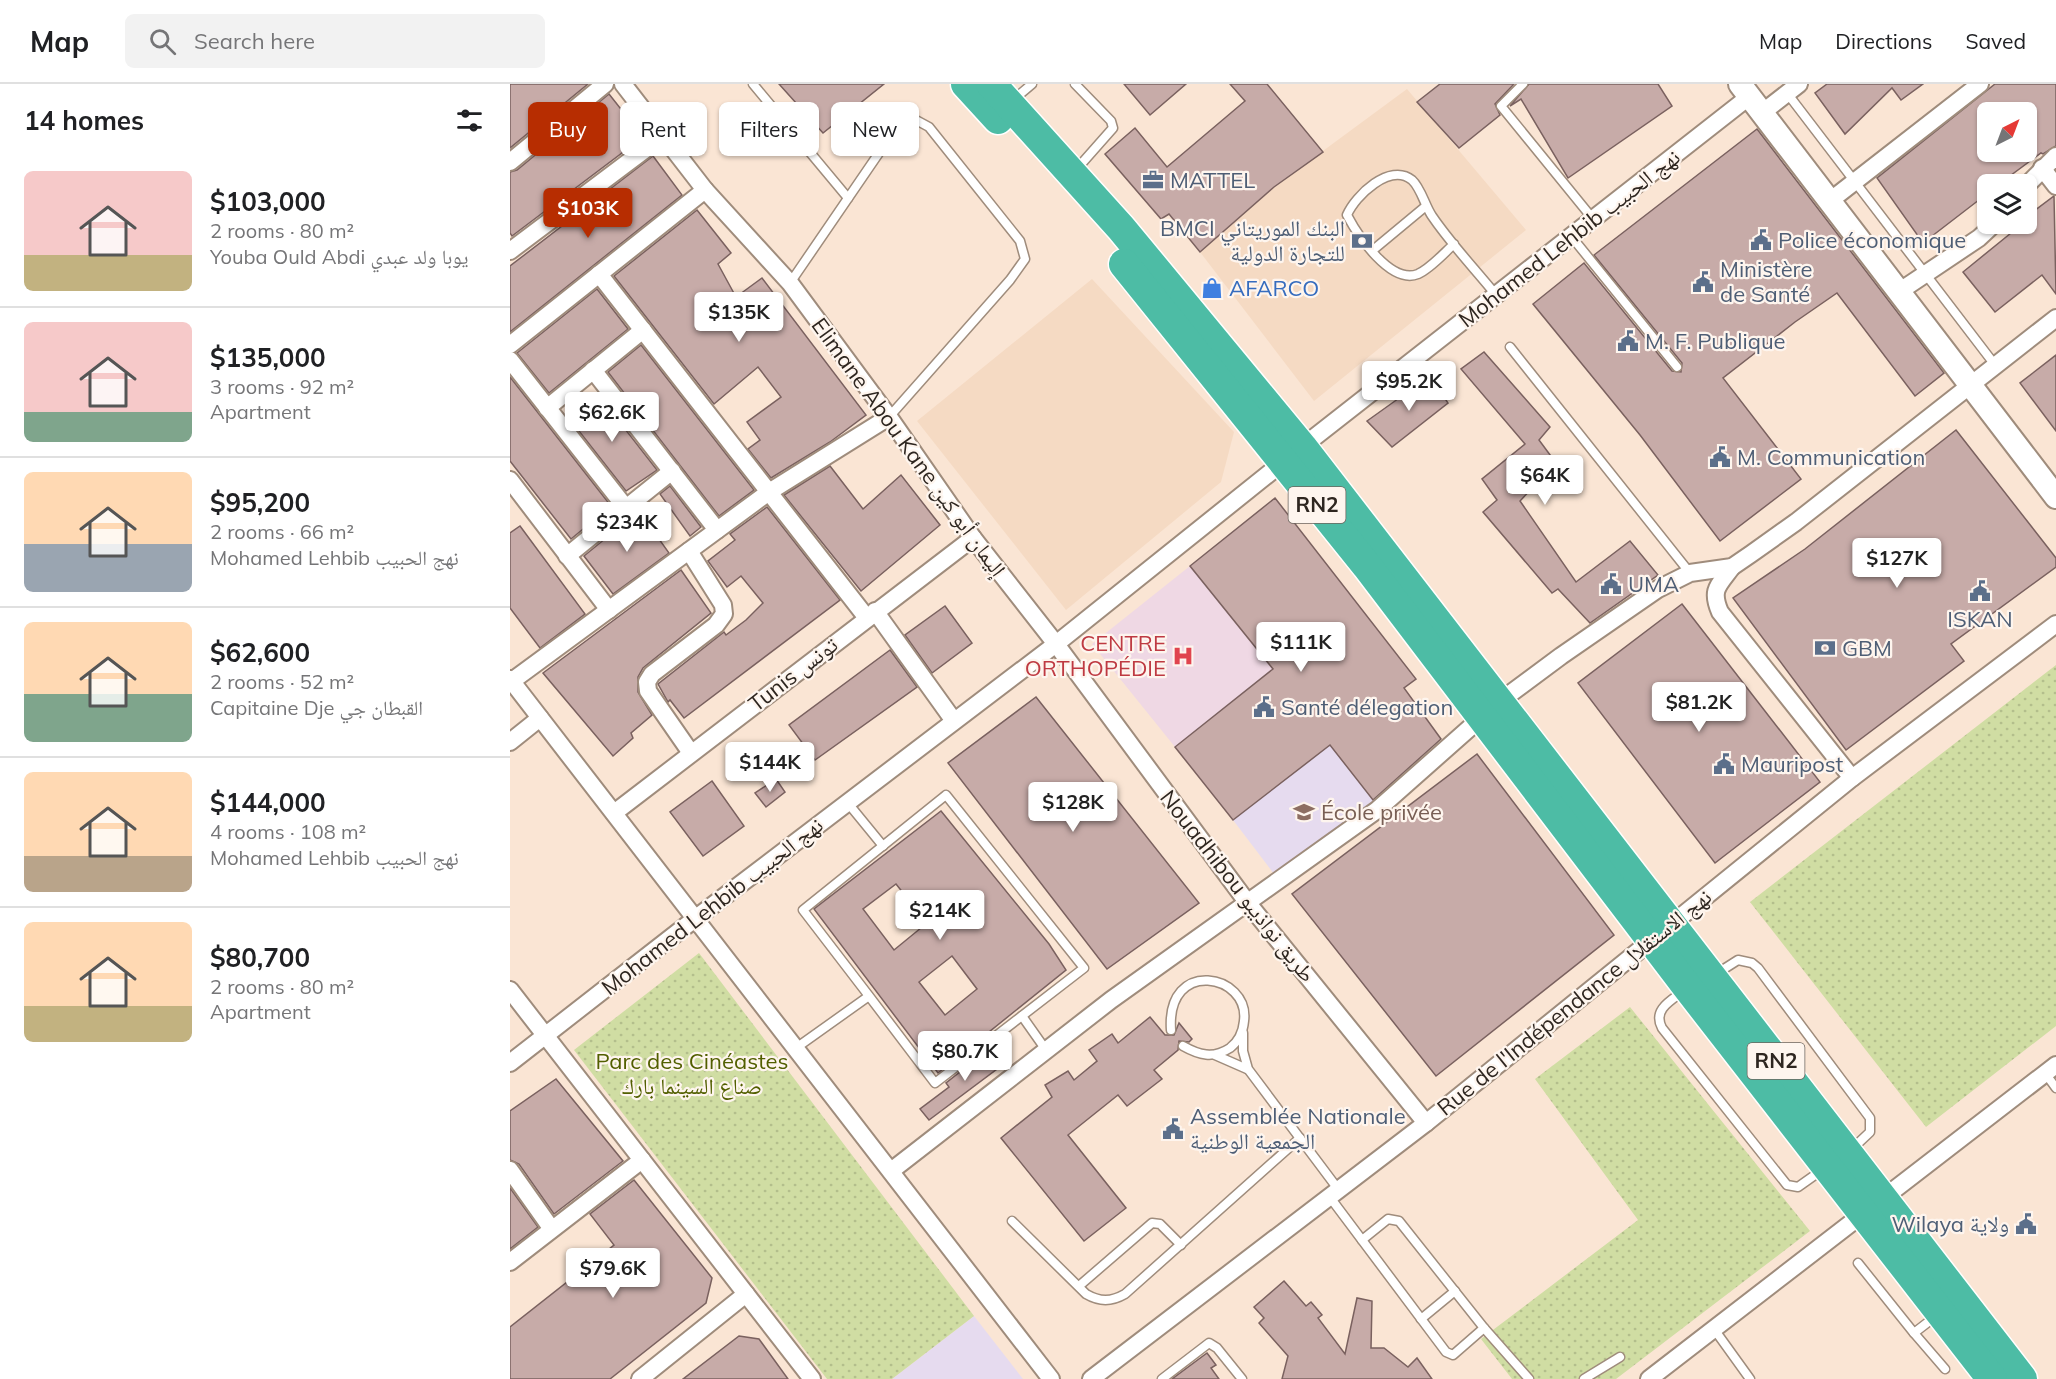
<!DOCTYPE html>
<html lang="en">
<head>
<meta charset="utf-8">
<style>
  :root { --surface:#fff; --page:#f2f2f2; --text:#202124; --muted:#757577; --line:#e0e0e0; --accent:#b72d01 }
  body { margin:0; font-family:Mulish,"Noto Naskh Arabic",sans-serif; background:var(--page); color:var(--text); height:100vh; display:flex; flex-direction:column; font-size:22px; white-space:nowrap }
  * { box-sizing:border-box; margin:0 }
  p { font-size:20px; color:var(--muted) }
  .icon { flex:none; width:33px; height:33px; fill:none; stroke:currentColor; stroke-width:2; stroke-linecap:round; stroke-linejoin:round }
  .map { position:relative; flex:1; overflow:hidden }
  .details { display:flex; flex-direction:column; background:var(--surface); width:510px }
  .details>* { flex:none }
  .hud { position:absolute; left:18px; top:18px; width:570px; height:54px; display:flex; gap:12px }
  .needle { width:39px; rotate:42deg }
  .tools { position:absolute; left:1467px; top:18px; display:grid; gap:12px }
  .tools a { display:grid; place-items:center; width:60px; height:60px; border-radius:9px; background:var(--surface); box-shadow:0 2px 4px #0004; font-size:30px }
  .price { position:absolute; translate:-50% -51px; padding:0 14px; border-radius:6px; background:#fff; color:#222; font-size:20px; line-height:39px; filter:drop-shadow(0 2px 3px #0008) }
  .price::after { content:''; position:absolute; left:50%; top:36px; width:18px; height:14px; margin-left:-9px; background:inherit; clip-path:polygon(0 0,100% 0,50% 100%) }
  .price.current { background:var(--accent); color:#fff }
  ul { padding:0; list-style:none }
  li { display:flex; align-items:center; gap:18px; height:150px; padding:0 24px }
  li+li { border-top:2px solid var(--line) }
  li span { display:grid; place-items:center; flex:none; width:168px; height:120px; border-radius:9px; color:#555 }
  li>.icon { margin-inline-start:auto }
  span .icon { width:72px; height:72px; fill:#fffc; stroke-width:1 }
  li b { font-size:26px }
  h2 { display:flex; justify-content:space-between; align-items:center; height:72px; padding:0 24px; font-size:26px }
  .tag { padding:0 21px; border-radius:9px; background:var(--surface); box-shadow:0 2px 4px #0004; font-size:21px; line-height:54px }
  .tag.current { background:var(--accent); color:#fff }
  header { display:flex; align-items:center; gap:36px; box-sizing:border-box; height:84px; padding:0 30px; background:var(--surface); border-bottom:2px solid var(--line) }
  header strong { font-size:28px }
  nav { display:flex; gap:33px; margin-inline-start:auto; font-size:21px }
  .search { width:420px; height:54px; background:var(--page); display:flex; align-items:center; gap:15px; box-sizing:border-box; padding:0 21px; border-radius:9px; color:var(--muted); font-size:22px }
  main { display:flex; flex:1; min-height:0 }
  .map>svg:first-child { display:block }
</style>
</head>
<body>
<header>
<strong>Map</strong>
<div class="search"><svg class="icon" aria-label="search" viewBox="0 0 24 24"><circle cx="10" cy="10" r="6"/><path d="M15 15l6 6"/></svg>Search here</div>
<nav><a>Map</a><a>Directions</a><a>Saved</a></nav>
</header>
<main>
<section class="details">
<h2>14 homes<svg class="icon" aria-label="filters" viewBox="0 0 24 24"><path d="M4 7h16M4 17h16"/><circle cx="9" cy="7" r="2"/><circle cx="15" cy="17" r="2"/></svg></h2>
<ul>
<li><span style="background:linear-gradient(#f6c9c9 70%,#c2b280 0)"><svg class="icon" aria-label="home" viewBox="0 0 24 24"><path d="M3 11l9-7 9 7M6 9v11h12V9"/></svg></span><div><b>$103,000</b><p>2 rooms · 80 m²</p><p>Youba Ould Abdi يوبا ولد عبدي</p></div></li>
<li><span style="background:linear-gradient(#f6c9c9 75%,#7fa58c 0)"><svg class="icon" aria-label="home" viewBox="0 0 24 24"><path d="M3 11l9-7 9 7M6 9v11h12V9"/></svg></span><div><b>$135,000</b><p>3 rooms · 92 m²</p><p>Apartment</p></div></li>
<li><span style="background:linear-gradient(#ffd9b3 60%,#9aa5b1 0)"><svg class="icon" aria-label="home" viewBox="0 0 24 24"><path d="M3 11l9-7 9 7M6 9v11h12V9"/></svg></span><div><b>$95,200</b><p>2 rooms · 66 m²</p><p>Mohamed Lehbib نهج الحبيب</p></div></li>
<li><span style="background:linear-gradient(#ffd9b3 60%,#7fa58c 0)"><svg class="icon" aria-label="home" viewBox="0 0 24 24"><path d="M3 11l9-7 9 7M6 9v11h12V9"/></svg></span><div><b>$62,600</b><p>2 rooms · 52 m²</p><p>Capitaine Dje القبطان جي</p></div></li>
<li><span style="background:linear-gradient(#ffd9b3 70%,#b9a48a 0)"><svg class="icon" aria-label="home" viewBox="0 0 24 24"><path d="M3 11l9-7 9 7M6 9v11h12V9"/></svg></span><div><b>$144,000</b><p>4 rooms · 108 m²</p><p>Mohamed Lehbib نهج الحبيب</p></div></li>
<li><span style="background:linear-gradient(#ffd9b3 70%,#c2b280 0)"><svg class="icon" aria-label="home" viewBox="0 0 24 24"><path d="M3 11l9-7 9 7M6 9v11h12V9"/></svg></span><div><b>$80,700</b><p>2 rooms · 80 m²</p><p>Apartment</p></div></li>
</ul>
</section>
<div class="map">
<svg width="1546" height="1295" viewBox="0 0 1546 1295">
  <defs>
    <pattern id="park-dots" width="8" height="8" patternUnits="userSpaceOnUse" patternTransform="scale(1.5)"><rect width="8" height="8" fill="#d0dda3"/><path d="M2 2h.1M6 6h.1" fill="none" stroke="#b3be8c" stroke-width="1.8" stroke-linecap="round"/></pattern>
  </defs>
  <rect width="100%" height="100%" fill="#fae5d4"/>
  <g fill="#f5dac3">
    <polygon points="897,5 1016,146 804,317 690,168 764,103"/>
    <polygon points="582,195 724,348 711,398 556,526 407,337"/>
  </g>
  <g fill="#e6dbef">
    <polygon points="820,661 865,719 764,790 723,736"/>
    <polygon points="464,1232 513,1295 382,1295"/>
  </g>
  <polygon fill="#efd8e4" points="680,482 763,585 665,663 582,560"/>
  <g fill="url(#park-dots)">
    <polygon points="1546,581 1546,942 1416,1043 1240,818"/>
    <polygon points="189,869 464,1232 382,1295 317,1295 64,966"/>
    <polygon points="1120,923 1300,1147 1106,1295 1002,1295 971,1255 1128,1136 1025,995"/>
  </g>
  <g fill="#c7aba8" stroke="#7a615f" stroke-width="1.5" fill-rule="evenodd">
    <polygon points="0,0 78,0 0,64"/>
    <polygon points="269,0 374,0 313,49"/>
    <polygon points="614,0 676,0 640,31"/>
    <polygon points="720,0 757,0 813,68 764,103 690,168 659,130 651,135 595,70 625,44 657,83 735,17"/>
    <polygon points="930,0 1004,0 985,20 990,31 949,64 907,18"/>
    <polygon points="1019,0 1148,0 1162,22 1058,94 1011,15 1000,22"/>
    <polygon points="1317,0 1413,0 1391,16 1382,4 1335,50 1305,9"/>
    <path d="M1485 0H1546V62L1533 70 1531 69 1489 100H1478V109L1413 159 1367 94ZM1478 28H1516V68H1478Z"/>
    <polygon points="99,10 133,53 2,152 0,149 0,88 7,86"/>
    <polygon points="1247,45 1434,289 1405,312 1327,209 1285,238 1213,294 1291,395 1210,457 1130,351 1023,220 1074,179 1162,287 1171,288 1172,279 1084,171"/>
    <polygon points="143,72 172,111 0,248 0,182"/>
    <polygon points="1544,112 1546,210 1532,191 1485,228 1453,188 1501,149 1498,146 1507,140 1516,140 1516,133"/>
    <polygon points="187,126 221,169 208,180 226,213 252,194 356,331 320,358 261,394 238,365 250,356 237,338 271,313 248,283 204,320 104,192"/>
    <polygon points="87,205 118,245 39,309 7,269"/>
    <polygon points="131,261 244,406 209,432 98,288"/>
    <polygon points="974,268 1040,343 1029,356 1046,379 1010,417 1066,498 1120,457 1148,491 1080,539 1048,505 1042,509 973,428 987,416 972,395 1015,360 951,285"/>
    <polygon points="1546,271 1546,347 1510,299"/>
    <polygon points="920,292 938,319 882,363 857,337"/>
    <polygon points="0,293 101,422 61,455 0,377"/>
    <polygon points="87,309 147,386 116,407 58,333"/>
    <polygon points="1446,346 1546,474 1546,483 1441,560 1454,577 1336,666 1223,514 1295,465"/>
    <polygon points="320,382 353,425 391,391 430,441 351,507 274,411"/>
    <polygon points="160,402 191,443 180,452 150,410"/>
    <polygon points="765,414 906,595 894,604 931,655 863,716 820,661 723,736 665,663 763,585 680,482"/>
    <polygon points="257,423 330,516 174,634 160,616 158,618 148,600 214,548 216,551 236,536 253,519 231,492 217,503 198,477 225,456 220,450"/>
    <polygon points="129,427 159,469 103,510 74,472"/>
    <polygon points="10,442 75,530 30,564 0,524 0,449"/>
    <polygon points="171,486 201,529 133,584 128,593 128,608 142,631 121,649 123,654 103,672 33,589"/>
    <polygon points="1172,520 1310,698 1205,779 1068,599"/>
    <polygon points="435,522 462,559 422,589 395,551"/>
    <polygon points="380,566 407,603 305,676 279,641"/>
    <polygon points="526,613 689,819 597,885 438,679"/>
    <polygon points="967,670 1104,851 926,992 782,810"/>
    <polygon points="266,695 275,708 256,723 245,709"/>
    <polygon points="202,697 234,742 193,772 160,728"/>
    <path d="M431 727 539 860 556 886 428 989 304 825ZM386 800 417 839 384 866 353 825ZM442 872 467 905 435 931 409 898Z"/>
    <polygon points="640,933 655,951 664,951 669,939 682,955 679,958 669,957 668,966 644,986 652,995 617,1022 608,1011 558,1051 616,1124 574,1157 491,1054 542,1013 535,1001 558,987 564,996 587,977 579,966 602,950 608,959"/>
    <polygon points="483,962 495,979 419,1036 410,1025 439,1003 436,999"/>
    <polygon points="46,995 113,1077 44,1130 9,1080 0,1076 0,1027"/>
    <polygon points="124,1096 202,1194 196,1219 100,1295 0,1295 0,1243 104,1161 80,1130"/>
    <polygon points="0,1104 28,1143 0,1165"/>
    <polygon points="774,1197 796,1222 801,1218 812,1231 808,1234 835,1270 847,1214 862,1217 861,1264 874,1264 898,1283 907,1274 922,1295 772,1295 778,1272 749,1239 754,1234 744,1223"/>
    <polygon points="229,1252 249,1255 278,1295 173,1295"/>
    <polygon points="697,1269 706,1281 701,1284 709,1295 662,1295"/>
  </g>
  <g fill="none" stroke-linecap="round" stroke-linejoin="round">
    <defs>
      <g id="lane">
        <polyline points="243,0 338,114"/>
        <polyline points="565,0 601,37 603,44 565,87"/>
        <polyline points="1013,0 991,22 1083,135"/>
        <polyline points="1277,9 1485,281"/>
        <polyline points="502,17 522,0"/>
        <polyline points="1061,152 1167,283"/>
        <path d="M944 160C934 169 921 184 908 190 881 201 848 152 837 131 845 112 880 78 902 96 911 104 915 122 922 132 941 160 965 185 986 211"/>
        <polyline points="863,166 916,122"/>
        <polyline points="280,199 384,47 406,36 419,43 510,157 515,175 500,196 379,333"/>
        <polyline points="1000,263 1180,489"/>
        <polyline points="337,718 373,762"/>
        <polyline points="1206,890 1228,876 1242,879 1248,884 1360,1034 1360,1048 1342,1065"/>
        <path d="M1175 906C1162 916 1142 925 1152 944L1277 1101 1288 1103 1312 1086"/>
        <polyline points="512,932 536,966"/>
        <path d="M661 946C656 873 740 890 734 937 733 948 729 957 720 964 703 975 689 971 673 962"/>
        <polyline points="733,949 733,967 738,985 828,1105"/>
        <polyline points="286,964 359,912 425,999 574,884 436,711 293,826 359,912"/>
        <polyline points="705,971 737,985"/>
        <polyline points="1535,989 1546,1004"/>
        <polyline points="819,1112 936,1268 943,1271 974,1244"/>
        <path d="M502 1137 576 1210C590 1218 601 1218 615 1210L790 1054"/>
        <polyline points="852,1156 878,1135 889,1137 974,1244 1019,1295"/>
        <polyline points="1348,1179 1404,1249 1426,1232"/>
        <polyline points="569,1202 642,1139 650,1140 671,1161"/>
        <polyline points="911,1235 945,1207"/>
        <polyline points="1204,1245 1240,1295"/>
        <polyline points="1404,1249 1435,1285"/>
        <polyline points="652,1295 699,1259 707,1264 732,1295"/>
        <polyline points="1074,1295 1110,1273"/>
      </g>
      <g id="street">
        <polyline points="113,0 195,106 280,199 379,333 463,454 546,560 737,818 916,1039"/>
        <polyline points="1253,28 1289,0"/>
        <polyline points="0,78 95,0"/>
        <polyline points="1532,84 1546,102"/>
        <polyline points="1516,102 1546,72"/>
        <polyline points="1321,116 1470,0"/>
        <polyline points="0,167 153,52"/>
        <polyline points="89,190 357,534"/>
        <polyline points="1390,207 1469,154 1484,140"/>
        <polyline points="0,261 195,106"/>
        <polyline points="0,276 116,424 57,472"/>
        <polyline points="83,286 207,446"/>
        <polyline points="37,324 133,246"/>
        <polyline points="0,396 99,526"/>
        <polyline points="116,424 162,387"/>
        <polyline points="179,467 213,521 214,530 206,541 142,590 137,598 138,607 181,669"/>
        <path d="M1222 483C1209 501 1200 505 1210 528L1342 694"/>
        <polyline points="365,527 444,637"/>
        <polyline points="0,595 541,1295"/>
        <polyline points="2,597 259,408 379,333"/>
        <polyline points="0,658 30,634"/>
        <polyline points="104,729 463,454"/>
        <polyline points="0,906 302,1295"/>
        <polyline points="0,979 186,834 546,560 792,363 1240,12"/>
        <polyline points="0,1086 41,1144"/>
        <polyline points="381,1087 601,916 867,726 989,618 1051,572 1148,505 1180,489 1222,483 1241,470 1286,438 1546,234"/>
        <polyline points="0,1178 132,1076"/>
        <polyline points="130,1295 236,1210"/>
        <polyline points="581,1295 916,1039 1342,694 1546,540"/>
        <polyline points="1139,1295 1546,981"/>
      </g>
      <polyline id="secondary" points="1230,0 1546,413"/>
      <g id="highway">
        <polyline points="456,0 488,35"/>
        <polyline points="481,0 611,144 792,363 1512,1295"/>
        <polyline points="614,180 857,482 1178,904 1482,1295"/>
      </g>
    </defs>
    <use href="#lane" stroke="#9f8c7c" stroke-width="11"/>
    <use href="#street" stroke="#9f8c7c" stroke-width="20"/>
    <use href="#secondary" stroke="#9f8c7c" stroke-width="26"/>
    <use href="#highway" stroke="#fff" stroke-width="33"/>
    <use href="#lane" stroke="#fff" stroke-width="8"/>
    <use href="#street" stroke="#fff" stroke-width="16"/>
    <use href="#secondary" stroke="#fff" stroke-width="22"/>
    <use href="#highway" stroke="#4dbca5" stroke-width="30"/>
  </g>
  <defs>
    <symbol id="office-bare" viewBox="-9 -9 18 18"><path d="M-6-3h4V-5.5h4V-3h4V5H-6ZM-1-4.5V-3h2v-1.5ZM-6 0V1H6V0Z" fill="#5c6f8a" stroke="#fef5ee" stroke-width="2.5" paint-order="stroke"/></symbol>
    <symbol id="civic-bare" viewBox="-9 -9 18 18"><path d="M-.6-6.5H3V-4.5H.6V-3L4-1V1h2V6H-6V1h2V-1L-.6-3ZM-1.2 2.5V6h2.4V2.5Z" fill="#5c6f8a" stroke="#fef5ee" stroke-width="2.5" paint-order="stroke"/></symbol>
    <symbol id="bank-bare" viewBox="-9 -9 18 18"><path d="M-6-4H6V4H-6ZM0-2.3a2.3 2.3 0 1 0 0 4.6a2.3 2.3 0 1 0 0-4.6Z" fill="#5c6f8a" stroke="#fef5ee" stroke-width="2.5" paint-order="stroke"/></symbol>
    <symbol id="shop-bare" viewBox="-9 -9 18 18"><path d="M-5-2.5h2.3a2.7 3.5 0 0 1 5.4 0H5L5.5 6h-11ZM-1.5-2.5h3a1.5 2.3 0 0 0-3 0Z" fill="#3f7fe0" stroke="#fef5ee" stroke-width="2.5" paint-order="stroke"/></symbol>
    <symbol id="hospital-bare" viewBox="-9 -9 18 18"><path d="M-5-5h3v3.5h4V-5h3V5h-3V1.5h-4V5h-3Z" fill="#e0444e" stroke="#fef5ee" stroke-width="2.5" paint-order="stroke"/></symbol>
    <symbol id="school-bare" viewBox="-9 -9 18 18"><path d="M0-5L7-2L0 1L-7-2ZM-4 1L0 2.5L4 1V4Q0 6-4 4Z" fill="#8d6e63" stroke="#fef5ee" stroke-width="2.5" paint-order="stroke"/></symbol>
  </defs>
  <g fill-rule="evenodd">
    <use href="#office-bare" x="628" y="81" width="30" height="30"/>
    <use href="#civic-bare" x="1236" y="141" width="30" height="30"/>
    <use href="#bank-bare" x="837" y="142" width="30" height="30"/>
    <use href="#civic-bare" x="1178" y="183" width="30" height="30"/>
    <use href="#shop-bare" x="687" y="189" width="30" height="30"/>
    <use href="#civic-bare" x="1103" y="242" width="30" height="30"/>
    <use href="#civic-bare" x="1195" y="358" width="30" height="30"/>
    <use href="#civic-bare" x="1086" y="485" width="30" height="30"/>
    <use href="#civic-bare" x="1455" y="492" width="30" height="30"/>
    <use href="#bank-bare" x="1300" y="549" width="30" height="30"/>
    <use href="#hospital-bare" x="658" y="557" width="30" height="30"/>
    <use href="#civic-bare" x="739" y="608" width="30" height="30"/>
    <use href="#civic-bare" x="1199" y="665" width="30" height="30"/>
    <use href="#school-bare" x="779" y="713" width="30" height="30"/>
    <use href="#civic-bare" x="648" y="1030" width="30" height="30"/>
    <use href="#civic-bare" x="1501" y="1125" width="30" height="30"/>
  </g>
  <g text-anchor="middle" stroke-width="4.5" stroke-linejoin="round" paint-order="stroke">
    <g fill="#fef5ee" stroke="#6c645e" stroke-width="1.5">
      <rect x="778.5" y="403" width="57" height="36" rx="4.5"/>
      <rect x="1237.5" y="959" width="57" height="36" rx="4.5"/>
    </g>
    <g font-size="21" font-weight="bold" fill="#2e2620">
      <text x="807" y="428">RN2</text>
      <text x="1266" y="984">RN2</text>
    </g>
    <g font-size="22" fill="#4e5e75" stroke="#fef5ee" text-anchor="start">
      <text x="660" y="104">MATTEL</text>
      <text x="835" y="152" text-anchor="end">BMCI البنك الموريتاني<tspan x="835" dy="25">للتجارة الدولية</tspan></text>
      <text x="1268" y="164">Police économique</text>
      <text x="1210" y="193">Ministère<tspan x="1210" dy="25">de Santé</tspan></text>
      <text x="1135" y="265">M. F. Publique</text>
      <text x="1227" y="381">M. Communication</text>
      <text x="1118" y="508">UMA</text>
      <text x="1470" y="543" text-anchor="middle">ISKAN</text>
      <text x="1332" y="572">GBM</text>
      <text x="771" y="631">Santé délegation</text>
      <text x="1231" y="688">Mauripost</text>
      <text x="680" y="1040">Assemblée Nationale<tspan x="680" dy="25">الجمعية الوطنية</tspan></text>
      <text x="1499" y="1148" text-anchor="end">Wilaya ولاية</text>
    </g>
    <g font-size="22" fill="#2e2620" stroke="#fef5ee">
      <text transform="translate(1059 154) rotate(-38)" y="8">Mohamed Lehbib نهج الحبيب</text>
      <text transform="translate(399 363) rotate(54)" y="8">Elimane Abou Kane إليمان أبو كين</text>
      <text transform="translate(283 590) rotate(-38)" y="8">Tunis تونس</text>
      <text transform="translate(728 802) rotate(52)" y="8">Nouadhibou طريق نواذيبو</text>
      <text transform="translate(202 822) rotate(-38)" y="8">Mohamed Lehbib نهج الحبيب</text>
      <text transform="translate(1064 918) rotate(-39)" y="8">Rue de l'Indépendance نهج الاستقلال</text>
    </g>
    <g font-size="22" fill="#366cbe" stroke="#fef5ee" text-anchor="start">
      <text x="719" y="212">AFARCO</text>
    </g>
    <g font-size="22" fill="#be3a42" stroke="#fef5ee" text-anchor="end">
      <text x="656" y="567">CENTRE<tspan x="656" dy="25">ORTHOPÉDIE</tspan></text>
    </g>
    <g font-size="22" fill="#785e54" stroke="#fef5ee" text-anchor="start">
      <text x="811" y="736">École privée</text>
    </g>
    <g font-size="22" fill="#525f00" stroke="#fef5ee">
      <text x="182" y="985">Parc des Cinéastes<tspan x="182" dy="25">صناع السينما بارك</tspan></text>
    </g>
  </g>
</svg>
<div class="tools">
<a><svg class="needle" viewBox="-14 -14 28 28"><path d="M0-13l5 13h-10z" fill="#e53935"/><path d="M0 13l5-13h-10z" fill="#757577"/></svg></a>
<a><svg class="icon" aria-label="layers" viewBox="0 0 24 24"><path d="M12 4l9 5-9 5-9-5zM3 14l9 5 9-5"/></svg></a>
</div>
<b class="price current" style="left:78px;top:155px">$103K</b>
<b class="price" style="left:229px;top:259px">$135K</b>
<b class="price" style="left:899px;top:328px">$95.2K</b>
<b class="price" style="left:102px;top:359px">$62.6K</b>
<b class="price" style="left:1035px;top:422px">$64K</b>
<b class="price" style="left:117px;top:469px">$234K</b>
<b class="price" style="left:1387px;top:505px">$127K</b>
<b class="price" style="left:791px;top:589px">$111K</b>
<b class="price" style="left:1189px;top:649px">$81.2K</b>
<b class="price" style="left:260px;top:709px">$144K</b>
<b class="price" style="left:563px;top:749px">$128K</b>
<b class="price" style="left:430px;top:857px">$214K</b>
<b class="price" style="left:455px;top:998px">$80.7K</b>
<b class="price" style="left:103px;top:1215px">$79.6K</b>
<div class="hud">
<a class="tag current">Buy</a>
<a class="tag">Rent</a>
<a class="tag">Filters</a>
<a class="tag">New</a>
</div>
</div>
</main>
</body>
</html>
